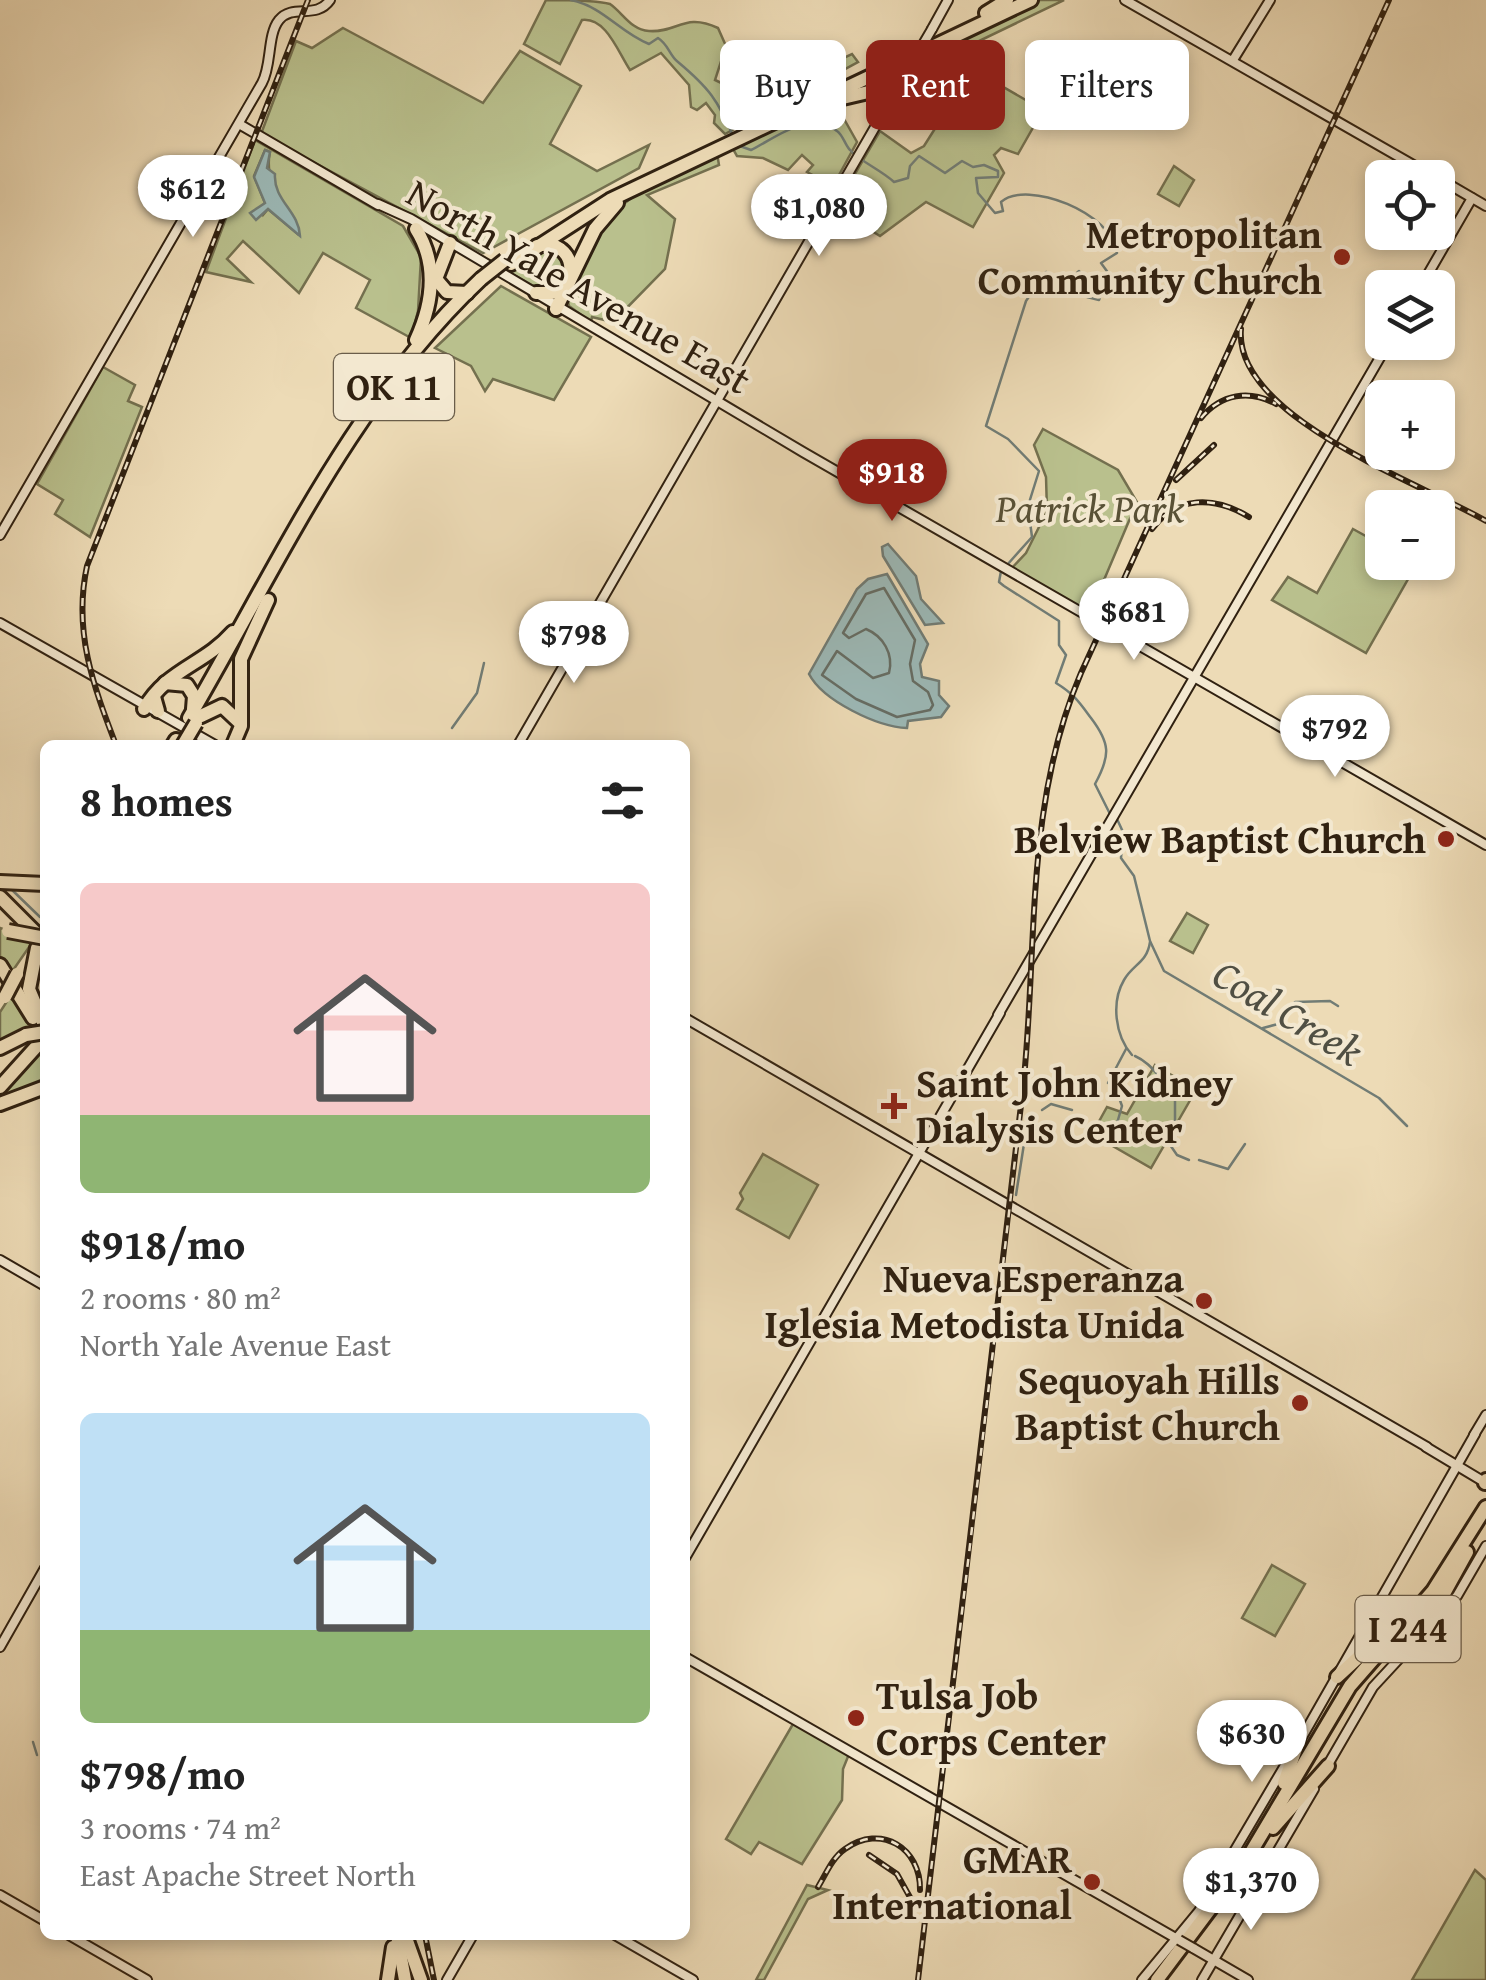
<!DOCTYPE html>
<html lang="en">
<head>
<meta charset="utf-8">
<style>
  :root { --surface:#fff; --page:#f2f2f2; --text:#222; --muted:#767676; --accent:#8f2418 }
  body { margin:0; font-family:"Gentium Book Plus",serif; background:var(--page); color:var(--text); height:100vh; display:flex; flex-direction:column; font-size:38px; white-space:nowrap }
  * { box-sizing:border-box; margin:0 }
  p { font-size:32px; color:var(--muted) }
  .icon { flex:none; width:55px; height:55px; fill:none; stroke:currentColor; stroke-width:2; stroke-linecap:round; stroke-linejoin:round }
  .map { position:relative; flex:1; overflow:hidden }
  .panel { position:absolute; left:40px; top:740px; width:650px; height:1200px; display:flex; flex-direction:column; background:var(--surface); border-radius:15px; box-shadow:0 5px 15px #0003 }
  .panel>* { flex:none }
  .hud { position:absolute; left:720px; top:40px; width:615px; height:90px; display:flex; gap:20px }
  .buttons { position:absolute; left:1365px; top:160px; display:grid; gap:20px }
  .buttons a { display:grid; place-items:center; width:90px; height:90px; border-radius:15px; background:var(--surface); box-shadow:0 5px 15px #0003; font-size:50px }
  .price { position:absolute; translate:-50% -85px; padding:0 22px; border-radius:35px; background:#fff; color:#222; font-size:32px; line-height:65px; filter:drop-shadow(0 2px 5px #0008) }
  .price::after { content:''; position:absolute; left:50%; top:60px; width:30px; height:22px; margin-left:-15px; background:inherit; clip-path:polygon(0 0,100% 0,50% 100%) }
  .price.active { background:var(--accent); color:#fff }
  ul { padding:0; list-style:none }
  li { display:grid; align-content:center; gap:20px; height:530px; padding:0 40px }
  li span { display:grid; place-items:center; height:310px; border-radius:15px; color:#555 }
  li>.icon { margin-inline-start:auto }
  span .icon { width:180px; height:180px; fill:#fffc; stroke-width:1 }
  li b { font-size:42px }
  h2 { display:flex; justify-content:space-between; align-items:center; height:120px; padding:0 40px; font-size:42px }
  .pill { padding:0 35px; border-radius:15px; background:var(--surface); box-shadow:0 5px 15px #0003; font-size:35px; line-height:90px }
  .pill.active { background:var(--accent); color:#fff }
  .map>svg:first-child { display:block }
</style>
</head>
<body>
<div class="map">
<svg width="1486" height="1980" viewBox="0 0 1486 1980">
  <rect width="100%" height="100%" fill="#eddbb6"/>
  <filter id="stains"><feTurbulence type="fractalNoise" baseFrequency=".002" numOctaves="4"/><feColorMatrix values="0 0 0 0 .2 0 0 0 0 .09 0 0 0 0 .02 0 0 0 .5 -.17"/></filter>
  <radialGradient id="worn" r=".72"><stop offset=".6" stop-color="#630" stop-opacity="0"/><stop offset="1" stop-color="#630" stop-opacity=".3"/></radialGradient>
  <g fill="#b9c08d" stroke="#74704f" stroke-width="2.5" fill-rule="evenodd">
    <path d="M546 0C564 0 595 0 610 4 623 13 631 30 649 31 678 33 684 12 718 28L726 46 715 80 755 99 852 54 858 62 725 134 714 123 715 115 706 103 697 110 691 107 689 85 661 53 630 70C618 52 606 17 582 20L560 64 524 44Z"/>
    <polygon points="1036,0 1064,0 913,73 921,55"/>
    <polygon points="343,28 483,103 520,51 581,86 550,144 597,171 649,145 639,168 483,253 261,134 296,41 312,48"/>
    <polygon points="960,62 1043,110 1018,154 1001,148 994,155 1004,173 973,227 926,202 880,236 835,208 880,131 911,153 924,146 943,116 935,109"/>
    <polygon points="835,103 857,142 833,186 807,172 813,165 802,155 788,170 763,158 737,156 732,147"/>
    <path d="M255 140 403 226 421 257 418 311 411 338 356 308 370 280 323 253 299 293 243 241 227 259 251 282 206 272ZM265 150 270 152C263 183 287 207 299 235L268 209 263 215 260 209 265 203 254 176Z"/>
    <path d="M717 153 719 165 647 195 675 219 665 269 613 322 592 317 591 322 569 306C565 293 572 282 578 270 611 195 648 187 717 153Z"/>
    <polygon points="1174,166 1194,180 1179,206 1158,194"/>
    <polygon points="544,245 565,253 566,283 539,289 509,272"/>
    <polygon points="501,286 591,337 554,400 493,379 485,391 471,366 435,348"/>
    <polygon points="103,367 135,385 128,401 142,407 90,537 55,514 63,500 37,484"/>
    <polygon points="1043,429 1118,470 1137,502 1090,613 1011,569 1026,553 1047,511 1046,477 1034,445"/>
    <polygon points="1353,529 1382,545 1382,562 1416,565 1366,653 1272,600 1288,577 1317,593"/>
    <polygon points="1187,913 1208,925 1193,953 1170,941"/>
    <polygon points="0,928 34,940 9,976 0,959"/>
    <polygon points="13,992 36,1026 0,1046 0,1012"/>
    <polygon points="45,1043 45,1086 0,1102 0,1091"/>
    <polygon points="1155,1065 1196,1090 1151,1168 1092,1134 1107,1107 1127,1114"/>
    <polygon points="763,1154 818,1185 789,1238 737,1209 743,1199 740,1193"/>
    <polygon points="1272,1565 1305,1584 1275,1636 1242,1618"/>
    <polygon points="793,1724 849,1754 843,1769 842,1800 802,1864 759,1842 751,1854 726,1839"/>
    <polygon points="1475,1870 1486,1880 1486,1980 1412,1980"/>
    <polygon points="807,1885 828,1890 808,1899 764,1980 756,1980"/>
  </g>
  <g fill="#9cb9b7" stroke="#717c75" stroke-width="2.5">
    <path d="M265 150 270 152 267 168 275 174C273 200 299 211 300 236L268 209 256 220 250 213 265 203 254 177Z"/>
    <polygon points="888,544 916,576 921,599 943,623 925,625 883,556 882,547"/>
    <path d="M887 574 928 644 920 664 922 677 939 681V695L949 706 941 717 908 721 907 728C878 727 823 701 809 674L857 589 868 579Z"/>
  </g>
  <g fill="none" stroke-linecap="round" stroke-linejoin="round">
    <path stroke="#666d64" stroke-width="2.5" d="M884 588 915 640 910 664 913 681 928 692 933 705 930 710 897 717 856 699 822 675 837 651 873 678 889 673C894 654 883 636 866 629L849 638 843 633 866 594Z"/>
    <g stroke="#717c75" stroke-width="2.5">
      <path d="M571 0C604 7 619 32 649 44L658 38C669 45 669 55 678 62 709 88 718 100 734 138"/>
      <path d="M737 145 751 150C774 139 811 108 837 131 843 135 845 145 850 150 861 162 881 170 894 182L908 178 910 166 919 156 945 173 962 161 973 167 984 165 998 171V177L976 178 978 193 995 213 1003 211 1001 202C1027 179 1113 213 1117 253L1101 263 1109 274 1099 300 1087 297 1086 280 1079 271 1068 281 1046 272 1026 301 986 426 1008 439 1039 471 1028 506 1032 537 1007 565"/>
      <path d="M1001 571 999 582 1004 586 1059 621V645L1066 655 1056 683C1074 694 1079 702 1091 718 1110 743 1111 755 1095 784L1110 814"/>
      <polyline points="452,728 477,693 484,663"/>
      <polyline points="1117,819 1123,832 1121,858 1134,876 1150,941 1164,971 1379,1098 1407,1126"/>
      <polyline points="10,888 40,917"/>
      <polyline points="1263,1028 1278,1024 1295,1002 1330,1001 1338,1006"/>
      <path d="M1132 1055C1115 1036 1111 1002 1124 980 1133 964 1147 963 1150 942"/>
      <path d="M1135 1056C1153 1064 1158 1079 1175 1091V1120L1166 1139 1177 1155 1189 1160"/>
      <polyline points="1108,1083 1126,1049"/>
      <polyline points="1042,1110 1051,1104 1072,1110"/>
      <polyline points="1111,1144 1122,1106 1116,1089"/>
      <polyline points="1199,1160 1228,1169 1245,1144"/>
      <polyline points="1016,1195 1026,1131"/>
      <polyline points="33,1742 37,1755"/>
    </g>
    <defs>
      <g id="secondary">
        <polyline points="1125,0 1436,178"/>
        <polyline points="932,29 948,0"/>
        <polyline points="1233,60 1270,0"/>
        <polyline points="239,124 378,205"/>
        <polyline points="1438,178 1486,206"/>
        <polyline points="378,204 411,219 803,452 1486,845"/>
        <polyline points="1420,288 1472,198"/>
        <path d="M0 535 262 83C272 65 267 35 279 20 293 3 316 20 330 0"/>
        <polyline points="0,623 215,745"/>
        <polyline points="518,745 908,70"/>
        <polyline points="998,1015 1389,342"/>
        <polyline points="685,1018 1427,1447"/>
        <polyline points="0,1260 45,1286"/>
        <polyline points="1474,1435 1486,1415"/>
        <polyline points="1426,1447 1486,1483"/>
        <polyline points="685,1558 1000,1013"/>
        <polyline points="1432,1624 1457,1596 1486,1546"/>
        <polyline points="0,1647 45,1568"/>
        <polyline points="685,1657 1179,1940"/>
        <polyline points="1297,1746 1475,1434"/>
        <polyline points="1326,1768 1373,1687 1422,1634"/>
        <polyline points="0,1895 45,1921"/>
        <polyline points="69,1935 147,1980"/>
        <polyline points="615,1935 693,1980"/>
        <polyline points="1193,1948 1248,1980"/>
        <polyline points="447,1980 473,1935"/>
        <polyline points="1142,1980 1199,1911 1284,1767"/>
        <polyline points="1202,1980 1314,1789"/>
      </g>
      <g id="highway">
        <polyline points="986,13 1007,0"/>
        <polyline points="834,100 877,90 892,97"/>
        <polyline points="450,243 436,279 447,292 467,293"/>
        <path d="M537 246C560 240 575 257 569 279"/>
        <polyline points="511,264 610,200 1031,0"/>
        <polyline points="536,293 552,293 566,287"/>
        <polyline points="556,309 595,229 617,203"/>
        <path d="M416 340C433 303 438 264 416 229"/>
        <polyline points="165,683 187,685 194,696 193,709"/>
        <polyline points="154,697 158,711"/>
        <path d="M144 709C167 669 204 665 233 632"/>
        <polyline points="201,716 222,706 238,721"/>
        <path d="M189 718C277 567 352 400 481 279"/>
        <polyline points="173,745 176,740"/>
        <polyline points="233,745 241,726 241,659 268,600"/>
        <polyline points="0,882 45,884"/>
        <polyline points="0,897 44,941"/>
        <polyline points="37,948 29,989 45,1027"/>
        <polyline points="0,965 33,1018"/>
        <polyline points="0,1048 26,1035"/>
        <polyline points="0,1087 45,1037"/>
        <polyline points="0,1104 45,1087"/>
        <polyline points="1485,1483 1486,1480"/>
        <polyline points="1420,1637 1467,1552"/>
        <polyline points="1337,1677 1388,1630"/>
        <polyline points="1284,1783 1298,1743"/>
        <polyline points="1273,1828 1328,1766"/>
        <polyline points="397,1935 405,1980"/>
        <polyline points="405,1935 421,1980"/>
        <polyline points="388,1980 393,1947"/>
        <polyline points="1157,1980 1244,1864 1350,1686 1433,1591 1486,1507"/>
      </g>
    </defs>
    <use href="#secondary" stroke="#302111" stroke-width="12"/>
    <use href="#highway" stroke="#302111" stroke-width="18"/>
    <use href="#secondary" stroke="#f3e8d0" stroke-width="8"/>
    <use href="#highway" stroke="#eddbb6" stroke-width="12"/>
    <defs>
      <g id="rail">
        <path d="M1241 329C1233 417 1421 483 1486 521"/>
        <path d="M1201 418C1221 394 1249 389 1276 404"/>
        <polyline points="1176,480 1214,445"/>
        <path d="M1152 529C1177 495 1215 496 1249 517"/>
        <path d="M116 745C93 685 73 631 87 566L308 0"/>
        <polyline points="869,1855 897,1874 916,1908"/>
        <path d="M818 1887C826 1874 832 1858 845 1849 881 1823 921 1848 920 1890"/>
        <polyline points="425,1935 434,1980"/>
        <path d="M918 1980C953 1683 990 1386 1023 1088 1038 948 1024 806 1081 673L1389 0"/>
      </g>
    </defs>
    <use href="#rail" stroke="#302111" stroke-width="6"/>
    <use href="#rail" stroke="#f3e8d0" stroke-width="2.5" stroke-dasharray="8" stroke-linecap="butt"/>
    <defs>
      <g id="secondary-bridge">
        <polyline points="908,70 932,29"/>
        <polyline points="1179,1940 1193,1948"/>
      </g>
      <g id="highway-bridge">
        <polyline points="481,279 505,260"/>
        <polyline points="183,745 196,723"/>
        <polyline points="8,931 45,938"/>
        <polyline points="5,997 17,974"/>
        <polyline points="26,1035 45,1032"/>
      </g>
    </defs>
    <use href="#secondary-bridge" stroke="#302111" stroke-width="12" stroke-linecap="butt"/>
    <use href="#highway-bridge" stroke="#302111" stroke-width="18" stroke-linecap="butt"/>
    <use href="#secondary-bridge" stroke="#f3e8d0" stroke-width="8"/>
    <use href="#highway-bridge" stroke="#eddbb6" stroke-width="12"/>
  </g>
  <g fill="#8f2418" stroke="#f3e8d0" stroke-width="4">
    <circle cx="1342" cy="257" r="10"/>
    <circle cx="1446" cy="839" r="10"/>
    <path d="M889 1091h10v10h10v10h-10v10h-10v-10h-10v-10h10z"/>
    <circle cx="1204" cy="1301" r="10"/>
    <circle cx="1300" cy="1403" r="10"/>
    <circle cx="856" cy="1718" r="10"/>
    <circle cx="1092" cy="1882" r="10"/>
  </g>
  <g text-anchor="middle" stroke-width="8" stroke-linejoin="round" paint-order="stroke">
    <g fill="#f3e8d0" stroke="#6a5d4a" stroke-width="2.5">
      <rect x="334" y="354" width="120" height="66" rx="8"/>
      <rect x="1355.5" y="1596" width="105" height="66" rx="8"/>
    </g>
    <g font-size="38" font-weight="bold" fill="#302111">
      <text x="394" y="400">OK 11</text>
      <text x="1408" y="1642">I 244</text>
    </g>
    <g font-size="40" font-weight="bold" fill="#302111" stroke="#f3e8d0" text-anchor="end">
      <text x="1322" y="248">Metropolitan<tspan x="1322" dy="46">Community Church</tspan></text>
      <text x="1426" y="853">Belview Baptist Church</text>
      <text x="916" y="1097" text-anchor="start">Saint John Kidney<tspan x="916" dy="46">Dialysis Center</tspan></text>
      <text x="1184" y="1292">Nueva Esperanza<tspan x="1184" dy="46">Iglesia Metodista Unida</tspan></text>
      <text x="1280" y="1394">Sequoyah Hills<tspan x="1280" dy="46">Baptist Church</tspan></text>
      <text x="876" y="1709" text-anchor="start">Tulsa Job<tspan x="876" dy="46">Corps Center</tspan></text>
      <text x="1072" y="1873">GMAR<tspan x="1072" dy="46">International</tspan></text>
    </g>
    <g font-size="40" fill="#302111" stroke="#f3e8d0">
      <text transform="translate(579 286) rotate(30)" y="14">North Yale Avenue East</text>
    </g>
    <g font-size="40" font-style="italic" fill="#595136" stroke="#f3e8d0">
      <text x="1090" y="522">Patrick Park</text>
    </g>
    <g font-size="42" font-style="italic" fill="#504f43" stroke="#f3e8d0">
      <text transform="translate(1288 1012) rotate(31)" y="15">Coal Creek</text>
    </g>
  </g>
  <rect width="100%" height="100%" filter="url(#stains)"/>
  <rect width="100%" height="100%" fill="url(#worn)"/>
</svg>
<div class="buttons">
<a><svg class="icon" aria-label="locate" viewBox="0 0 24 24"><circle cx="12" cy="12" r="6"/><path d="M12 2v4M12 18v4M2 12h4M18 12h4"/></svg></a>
<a><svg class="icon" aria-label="layers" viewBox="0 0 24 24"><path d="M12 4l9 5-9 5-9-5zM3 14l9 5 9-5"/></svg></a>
<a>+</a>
<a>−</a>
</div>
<b class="price" style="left:193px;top:240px">$612</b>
<b class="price" style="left:819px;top:259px">$1,080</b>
<b class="price active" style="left:892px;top:524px">$918</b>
<b class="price" style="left:1134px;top:663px">$681</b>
<b class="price" style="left:574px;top:686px">$798</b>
<b class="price" style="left:1335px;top:780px">$792</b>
<b class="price" style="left:1252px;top:1785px">$630</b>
<b class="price" style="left:1251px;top:1933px">$1,370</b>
<div class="hud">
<a class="pill">Buy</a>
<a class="pill active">Rent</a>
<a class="pill">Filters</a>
</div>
<section class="panel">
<h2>8 homes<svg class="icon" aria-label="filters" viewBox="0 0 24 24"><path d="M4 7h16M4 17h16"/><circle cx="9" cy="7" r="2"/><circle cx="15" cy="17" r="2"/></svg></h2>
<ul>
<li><span style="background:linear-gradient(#f6c9c9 75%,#8fb573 0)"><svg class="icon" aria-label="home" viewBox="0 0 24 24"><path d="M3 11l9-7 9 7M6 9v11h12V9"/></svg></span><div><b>$918/mo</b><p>2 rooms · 80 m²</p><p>North Yale Avenue East</p></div></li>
<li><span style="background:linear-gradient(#bfe0f5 70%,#8fb573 0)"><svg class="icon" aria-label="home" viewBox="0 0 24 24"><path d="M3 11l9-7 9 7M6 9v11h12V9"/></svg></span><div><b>$798/mo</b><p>3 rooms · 74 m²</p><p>East Apache Street North</p></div></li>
</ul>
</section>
</div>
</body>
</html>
